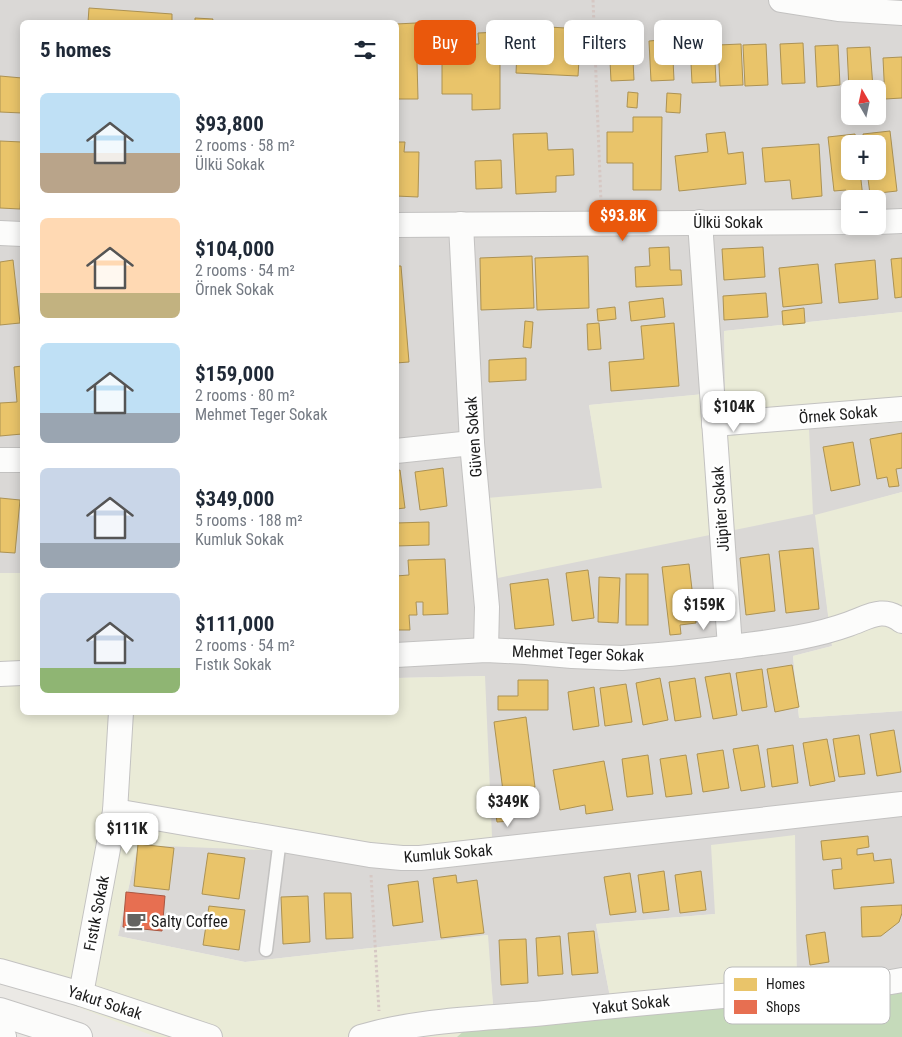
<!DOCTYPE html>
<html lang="en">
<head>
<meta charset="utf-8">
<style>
  :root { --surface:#fff; --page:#f6f6f7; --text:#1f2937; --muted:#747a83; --accent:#ea580c }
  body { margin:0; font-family:"Roboto Condensed",sans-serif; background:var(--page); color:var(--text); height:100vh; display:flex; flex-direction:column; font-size:19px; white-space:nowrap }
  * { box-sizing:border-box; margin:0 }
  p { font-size:16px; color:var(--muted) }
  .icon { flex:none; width:28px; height:28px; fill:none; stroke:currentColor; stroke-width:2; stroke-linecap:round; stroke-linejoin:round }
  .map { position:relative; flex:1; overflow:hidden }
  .side { position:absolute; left:20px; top:20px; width:379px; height:695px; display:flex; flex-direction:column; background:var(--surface); border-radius:8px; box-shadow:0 2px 12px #0003 }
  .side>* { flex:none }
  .banner { position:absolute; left:414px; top:20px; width:412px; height:45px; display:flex; gap:10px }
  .needle { width:32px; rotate:351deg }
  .buttons { position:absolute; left:841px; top:80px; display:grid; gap:10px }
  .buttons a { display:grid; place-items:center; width:45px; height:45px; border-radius:8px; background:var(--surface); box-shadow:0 2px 12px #0003; font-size:25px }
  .price { position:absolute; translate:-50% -42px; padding:0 11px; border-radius:10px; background:#fff; color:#222; font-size:16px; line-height:32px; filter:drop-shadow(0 1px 2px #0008) }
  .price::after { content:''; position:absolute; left:50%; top:30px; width:15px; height:11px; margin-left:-8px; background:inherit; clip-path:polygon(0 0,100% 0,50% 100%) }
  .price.active { background:var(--accent); color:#fff }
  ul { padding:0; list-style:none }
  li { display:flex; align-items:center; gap:15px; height:125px; padding:0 20px }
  li span { display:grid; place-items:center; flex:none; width:140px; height:100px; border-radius:8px; color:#555 }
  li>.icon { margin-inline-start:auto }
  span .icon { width:60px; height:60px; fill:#fffc; stroke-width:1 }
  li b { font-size:21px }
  h2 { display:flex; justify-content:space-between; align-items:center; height:60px; padding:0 20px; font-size:21px }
  .pill { padding:0 18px; border-radius:8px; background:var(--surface); box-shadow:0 2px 12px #0003; font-size:18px; line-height:45px }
  .pill.active { background:var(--accent); color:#fff }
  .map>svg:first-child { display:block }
</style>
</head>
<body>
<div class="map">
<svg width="902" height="1037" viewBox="0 0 902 1037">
  <rect width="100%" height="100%" fill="#ebe9e5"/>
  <path fill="#dad8d6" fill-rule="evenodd" d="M0 0H902V312L724 331 726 392 589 405 603 488 487 499 499 577 809 429 902 422V492L816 516 832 646 793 656 799 718 902 711V985L797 995 794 835 715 914 596 924 610 997 493 1005 487 935 245 962 118 936 138 845 485 676 396 678V22H22V573H0ZM850 89H878V116H850ZM850 144H878V171H850ZM850 199H878V226H850Z"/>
  <g fill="#eaebd7">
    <polygon points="902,312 902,422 809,429 813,514 498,578 487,498 602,488 589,405 725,392 724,331"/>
    <polygon points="902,492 902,711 799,718 793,656 832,646 815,515"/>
    <polygon points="0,573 22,573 22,712 396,712 396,678 485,676 493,859 138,845 118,936 245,962 488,935 493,1005 457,1037 156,1037 0,977"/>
    <polygon points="795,835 797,995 610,997 596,924 715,914 711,845"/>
  </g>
  <polygon fill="#c5daba" points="902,985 902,1037 457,1037 493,1005 610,997"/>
  <g fill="#e9c46a" stroke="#ac9253">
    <polygon points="89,8 172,14 172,22 88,22"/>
    <polygon points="195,18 213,19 212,22 195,22"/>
    <polygon points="416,23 418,99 396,99 396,24"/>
    <polygon points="534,26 581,29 578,76 516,73 517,51 533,52"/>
    <polygon points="500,32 500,109 472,110 472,94 442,94 442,45 479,44 478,33"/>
    <polygon points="632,39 634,80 611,81 609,41"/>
    <polygon points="672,39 674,80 651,81 649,41"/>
    <polygon points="714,41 716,82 692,83 690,43"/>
    <polygon points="803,43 805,83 782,84 780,44"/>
    <polygon points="741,44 743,85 720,86 718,45"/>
    <polygon points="766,44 768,85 745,86 743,45"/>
    <polygon points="838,45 840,85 817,87 815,46"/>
    <polygon points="870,47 873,88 849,89 847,48"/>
    <polygon points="902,57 902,98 885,99 883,58"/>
    <polygon points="0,76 22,78 22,113 0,112"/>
    <polygon points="628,92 638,93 637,108 627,107"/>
    <polygon points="667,93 681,94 680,113 666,112"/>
    <polygon points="633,117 662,117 661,190 633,190 633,163 607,163 607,132 633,132"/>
    <polygon points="890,131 897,191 870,194 867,171 878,171 878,144 864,144 863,134"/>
    <polygon points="725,132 728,154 743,152 746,184 679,191 675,156 708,152 706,134"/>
    <polygon points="547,133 548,150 573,149 574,175 556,176 556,192 516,194 513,134"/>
    <polygon points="855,134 857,144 850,144 850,171 860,171 863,198 848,200 846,190 834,191 828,137"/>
    <polygon points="0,141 22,142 22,189 21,189 20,209 0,208"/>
    <polygon points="396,142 405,142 404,152 419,152 418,197 396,196"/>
    <polygon points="819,144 822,196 792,199 790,180 765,182 762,148"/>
    <polygon points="501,160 502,188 476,189 475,161"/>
    <polygon points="669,247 670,270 681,270 682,285 636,287 635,267 650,266 649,248"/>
    <polygon points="763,247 765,277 724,280 722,249"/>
    <polygon points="532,256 534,308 481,310 480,258"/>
    <polygon points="588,256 589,308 537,310 535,258"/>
    <polygon points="902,258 902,297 895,298 891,259"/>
    <polygon points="13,260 20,323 0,325 0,262"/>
    <polygon points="875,260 878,299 839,303 835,264"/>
    <polygon points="818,264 822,303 783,307 779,268"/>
    <polygon points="396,266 401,266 409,362 396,363"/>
    <polygon points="766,293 768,317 724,320 723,296"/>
    <polygon points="663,298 665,317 631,321 629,302"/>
    <polygon points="615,307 616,319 598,321 597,309"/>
    <polygon points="804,308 805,323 783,325 782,311"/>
    <polygon points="525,321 533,322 531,348 523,347"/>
    <polygon points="599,323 601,349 588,350 587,324"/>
    <polygon points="674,323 679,386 611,391 609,362 644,359 641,326"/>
    <polygon points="526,358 526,380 489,382 489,360"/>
    <polygon points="22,366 22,434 0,436 0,403 17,402 14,367"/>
    <polygon points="902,433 902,468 896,469 899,486 889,487 887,477 877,479 870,439"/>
    <polygon points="853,442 860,485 831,491 823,447"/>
    <polygon points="443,468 447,506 420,510 415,472"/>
    <polygon points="400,470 405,508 396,509 396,471"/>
    <polygon points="0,498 20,500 15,553 0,552"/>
    <polygon points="429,522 429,545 396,546 396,523"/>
    <polygon points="813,548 819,609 786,613 779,551"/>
    <polygon points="769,554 775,611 746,615 740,558"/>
    <polygon points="445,559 448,614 423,615 423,602 416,602 417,615 409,615 410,630 396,630 396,576 409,575 408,560"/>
    <polygon points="689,564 696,623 680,625 681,634 670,635 662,567"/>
    <polygon points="588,570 594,618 572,621 566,573"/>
    <rect x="626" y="574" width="22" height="51"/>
    <polygon points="599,577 620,578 618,623 598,622"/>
    <polygon points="548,579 554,625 515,629 510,584"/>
    <polygon points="792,665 799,707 775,712 767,669"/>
    <polygon points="762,669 767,707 742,711 736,673"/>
    <polygon points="730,673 737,715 713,719 705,677"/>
    <polygon points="660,678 668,720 643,725 636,683"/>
    <polygon points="695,678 701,717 675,721 669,682"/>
    <polygon points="518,680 548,680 548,710 498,710 498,696 518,696"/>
    <polygon points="626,684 632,722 605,726 600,688"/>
    <polygon points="594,687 599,726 573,730 568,692"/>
    <polygon points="526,717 535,787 503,791 494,722"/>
    <polygon points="894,730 901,772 877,776 870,734"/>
    <polygon points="859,735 865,774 839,777 833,739"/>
    <polygon points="827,739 835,781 810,786 803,743"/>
    <polygon points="758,745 765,787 741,791 733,749"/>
    <polygon points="793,745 798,783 772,787 767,749"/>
    <polygon points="723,750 729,788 703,792 697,754"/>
    <polygon points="648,755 653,794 627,797 622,759"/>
    <polygon points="686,755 692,794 666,797 660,759"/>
    <polygon points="604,761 613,810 586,814 585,805 560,810 553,770"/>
    <polygon points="509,801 511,821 497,822 494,803"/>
    <polygon points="868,836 869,847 857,849 857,855 873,853 874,861 891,859 894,883 834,889 832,870 842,869 841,858 823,860 821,841"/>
    <polygon points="138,844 174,848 169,890 134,886"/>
    <polygon points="208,853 245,858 239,899 202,894"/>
    <polygon points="664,871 669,910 643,913 638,875"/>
    <polygon points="701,871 706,910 680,913 675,875"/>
    <polygon points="630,873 636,912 610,915 604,877"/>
    <polygon points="456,875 457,883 477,880 484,933 441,938 433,878"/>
    <polygon points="418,881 423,922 393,926 388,885"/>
    <polygon points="324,893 351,893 353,938 326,939"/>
    <polygon points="308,896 310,942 283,944 281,897"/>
    <polygon points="902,905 902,913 899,922 881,936 862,937 861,907"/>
    <polygon points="209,906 245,910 239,950 203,945"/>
    <polygon points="594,931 598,973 572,975 568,933"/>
    <polygon points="825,932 829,962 810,965 806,935"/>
    <polygon points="560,936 563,974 538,976 536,938"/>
    <polygon points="526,939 528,983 501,985 499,940"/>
  </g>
  <polygon fill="#e76f51" stroke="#aa5641" points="126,892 165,896 162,931 123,927"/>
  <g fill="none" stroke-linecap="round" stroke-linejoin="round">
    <defs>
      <polyline id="service" points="266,950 280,839"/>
      <g id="minor">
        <polyline points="781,0 838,9 902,13"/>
        <polyline points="700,222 730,647"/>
        <polyline points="878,222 902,221"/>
        <polyline points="461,224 472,443 487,607 486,650"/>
        <polyline points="396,225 850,222"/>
        <polyline points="0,233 22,234"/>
        <polyline points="714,424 902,409"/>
        <polyline points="396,451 472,443"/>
        <polyline points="0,460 22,460"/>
        <path d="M396 655 486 650 526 652 572 656 622 658 645 656C677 654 708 650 740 646 777 641 813 637 849 624 869 617 883 606 902 621"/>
        <polyline points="0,674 22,673"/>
        <polyline points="115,811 370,855 402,858 420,858 902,804"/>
        <polyline points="0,971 81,994 210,1037"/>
        <polyline points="81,994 115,811 121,712"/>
        <path d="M361 1037C421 1019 483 1019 545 1013 660 1001 776 991 891 982L902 980"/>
      </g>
      <g id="tertiary">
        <polyline points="0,1012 78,1037"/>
        <polyline points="0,1036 2,1037"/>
      </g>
    </defs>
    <use href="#service" stroke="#c3c2c1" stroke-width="15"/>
    <use href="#minor" stroke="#c3c2c1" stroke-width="26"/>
    <use href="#tertiary" stroke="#c3c2c1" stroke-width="30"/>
    <g stroke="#d6c8c4" stroke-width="3" stroke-dasharray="2.5 2.5" stroke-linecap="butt">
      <polyline points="593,0 601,202"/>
      <polyline points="371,875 379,1011"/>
    </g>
    <use href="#service" stroke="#fcfcfb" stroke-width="12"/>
    <use href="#minor" stroke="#fcfcfb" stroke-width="24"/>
    <use href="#tertiary" stroke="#fcfcfb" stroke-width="28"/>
  </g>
  <defs>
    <symbol id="cafe-bare" viewBox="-9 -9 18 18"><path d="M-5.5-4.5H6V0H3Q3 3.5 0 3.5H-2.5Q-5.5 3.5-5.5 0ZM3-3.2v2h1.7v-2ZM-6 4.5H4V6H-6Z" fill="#646462" stroke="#fff" stroke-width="2.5" paint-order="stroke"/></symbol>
  </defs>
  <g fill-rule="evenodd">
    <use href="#cafe-bare" x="122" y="907" width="28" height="28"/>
  </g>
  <g text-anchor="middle" stroke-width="5" stroke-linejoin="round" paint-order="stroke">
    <g font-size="16" fill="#1c1c1c" stroke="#fff">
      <text x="728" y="228">Ülkü Sokak</text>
      <text transform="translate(838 414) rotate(-5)" y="6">Örnek Sokak</text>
      <text transform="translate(473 437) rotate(-94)" y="6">Güven Sokak</text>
      <text transform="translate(720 509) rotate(-94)" y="6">Jüpiter Sokak</text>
      <text transform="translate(578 653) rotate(2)" y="6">Mehmet Teger Sokak</text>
      <text transform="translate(448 853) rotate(-5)" y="6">Kumluk Sokak</text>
      <text transform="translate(96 913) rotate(-79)" y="6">Fıstık Sokak</text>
      <text transform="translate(105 1002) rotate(18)" y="6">Yakut Sokak</text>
      <text transform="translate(631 1004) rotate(-6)" y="6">Yakut Sokak</text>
    </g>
    <g font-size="16" fill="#1c1c1c" stroke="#fff" text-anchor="start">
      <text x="151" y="927">Salty Coffee</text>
    </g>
  </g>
  <rect x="724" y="967" width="166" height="57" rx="8" fill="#fff" stroke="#bbb" stroke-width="1"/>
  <rect x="734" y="978" width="23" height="13" fill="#e9c46a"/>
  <rect x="734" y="1000" width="23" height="14" fill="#e76f51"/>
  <g font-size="14" fill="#1c1c1c">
    <text x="766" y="989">Homes</text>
    <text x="766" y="1012">Shops</text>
  </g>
</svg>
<div class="buttons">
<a><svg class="needle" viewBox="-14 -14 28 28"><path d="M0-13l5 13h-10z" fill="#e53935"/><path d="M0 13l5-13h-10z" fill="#747a83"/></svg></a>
<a>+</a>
<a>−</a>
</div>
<b class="price active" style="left:623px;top:242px">$93.8K</b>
<b class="price" style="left:734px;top:433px">$104K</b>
<b class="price" style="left:704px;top:631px">$159K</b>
<b class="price" style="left:508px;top:828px">$349K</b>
<b class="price" style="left:127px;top:855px">$111K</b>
<div class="banner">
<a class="pill active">Buy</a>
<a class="pill">Rent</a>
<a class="pill">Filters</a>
<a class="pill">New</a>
</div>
<section class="side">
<h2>5 homes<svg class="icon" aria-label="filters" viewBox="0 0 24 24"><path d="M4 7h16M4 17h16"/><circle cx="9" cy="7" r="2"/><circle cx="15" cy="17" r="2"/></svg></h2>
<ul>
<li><span style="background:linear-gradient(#bfe0f5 60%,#b9a48a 0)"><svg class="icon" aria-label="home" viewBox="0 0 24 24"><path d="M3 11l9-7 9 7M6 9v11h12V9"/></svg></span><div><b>$93,800</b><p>2 rooms · 58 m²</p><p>Ülkü Sokak</p></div></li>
<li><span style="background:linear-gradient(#ffd9b3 75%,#c2b280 0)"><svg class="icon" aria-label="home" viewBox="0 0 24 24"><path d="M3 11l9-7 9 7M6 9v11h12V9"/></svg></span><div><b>$104,000</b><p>2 rooms · 54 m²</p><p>Örnek Sokak</p></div></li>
<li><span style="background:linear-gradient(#bfe0f5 70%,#9aa5b1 0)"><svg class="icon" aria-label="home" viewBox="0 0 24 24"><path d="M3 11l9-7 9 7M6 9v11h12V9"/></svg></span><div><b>$159,000</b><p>2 rooms · 80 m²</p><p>Mehmet Teger Sokak</p></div></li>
<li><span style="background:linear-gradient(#c9d6e8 75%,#9aa5b1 0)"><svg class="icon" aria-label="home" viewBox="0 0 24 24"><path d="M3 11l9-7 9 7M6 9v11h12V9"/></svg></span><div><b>$349,000</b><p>5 rooms · 188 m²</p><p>Kumluk Sokak</p></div></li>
<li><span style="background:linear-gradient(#c9d6e8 75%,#8fb573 0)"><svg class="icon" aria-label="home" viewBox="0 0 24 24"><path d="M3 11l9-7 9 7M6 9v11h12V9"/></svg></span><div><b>$111,000</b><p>2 rooms · 54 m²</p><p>Fıstık Sokak</p></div></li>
</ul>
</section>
</div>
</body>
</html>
